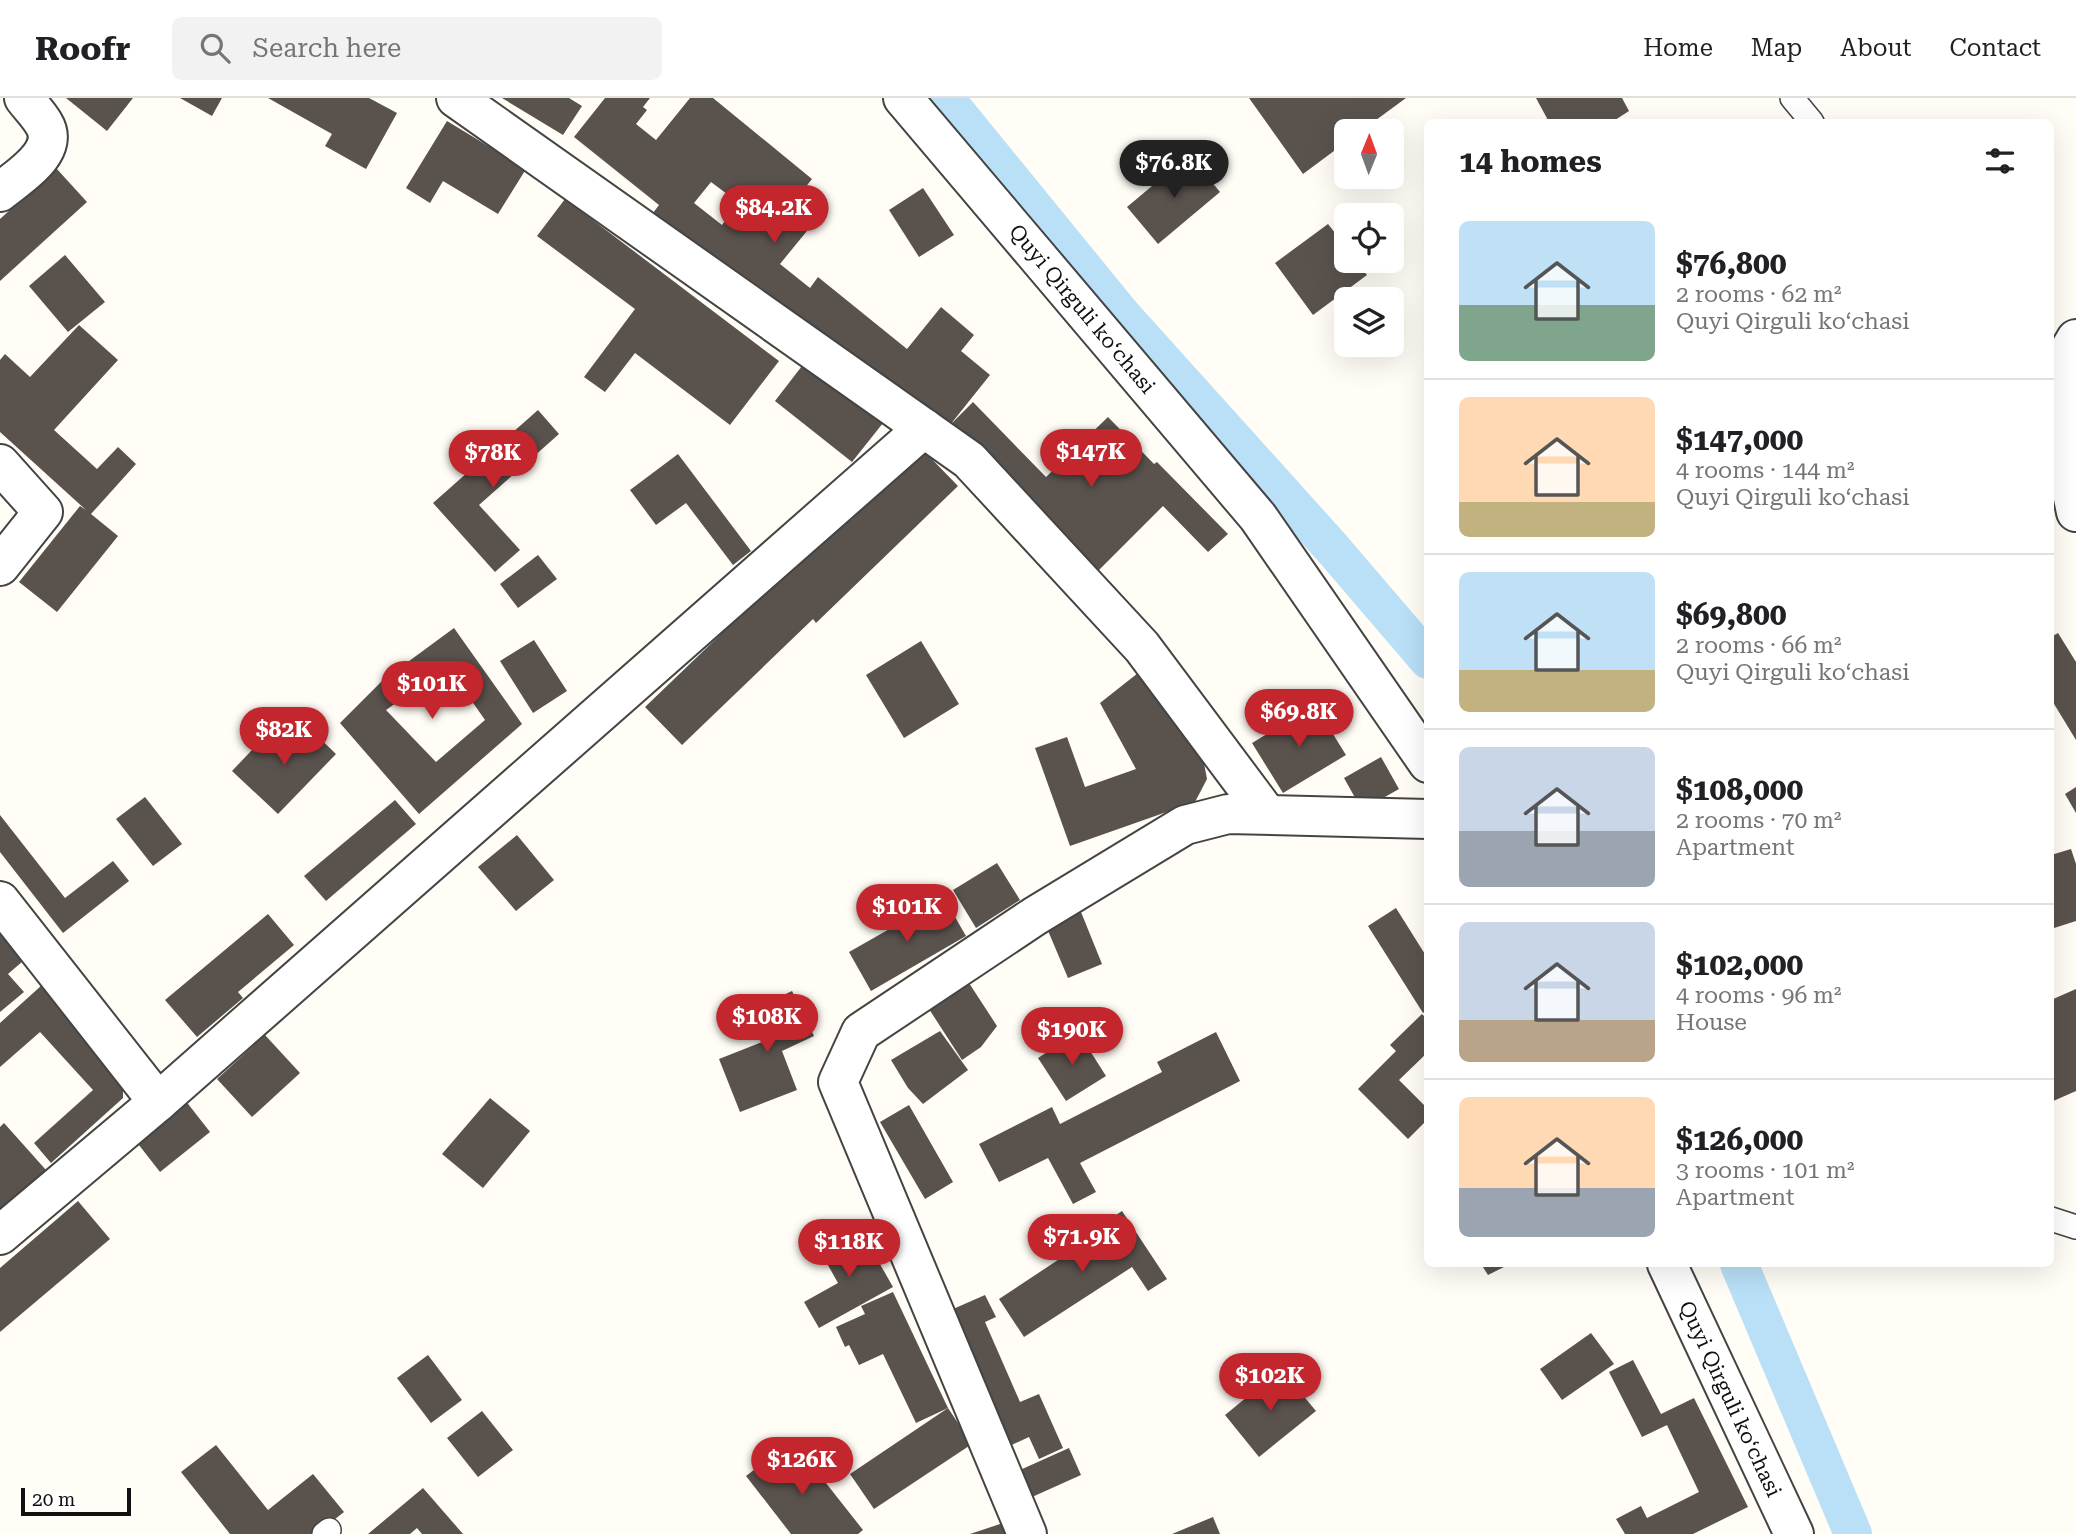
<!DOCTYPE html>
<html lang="en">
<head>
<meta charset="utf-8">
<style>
  :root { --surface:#fff; --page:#f2f2f2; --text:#202124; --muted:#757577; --line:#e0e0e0; --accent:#c4262e }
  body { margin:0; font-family:"Roboto Serif",serif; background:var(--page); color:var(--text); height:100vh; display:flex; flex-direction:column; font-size:26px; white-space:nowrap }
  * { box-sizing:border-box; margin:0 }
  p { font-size:23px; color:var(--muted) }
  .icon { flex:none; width:38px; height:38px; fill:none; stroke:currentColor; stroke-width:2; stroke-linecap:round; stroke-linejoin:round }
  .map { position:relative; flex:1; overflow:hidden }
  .sheet { position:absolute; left:1424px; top:21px; width:630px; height:1148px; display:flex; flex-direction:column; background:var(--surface); border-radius:10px; box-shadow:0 7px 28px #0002 }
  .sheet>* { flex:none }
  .needle { width:46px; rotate:1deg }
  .fabs { position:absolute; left:1334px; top:21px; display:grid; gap:14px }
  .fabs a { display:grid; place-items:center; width:70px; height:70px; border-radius:10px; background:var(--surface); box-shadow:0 7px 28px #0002; font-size:35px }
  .scale { position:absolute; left:21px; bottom:18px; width:110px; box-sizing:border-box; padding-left:7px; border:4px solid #111; border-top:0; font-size:19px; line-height:24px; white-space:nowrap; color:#111; -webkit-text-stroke:5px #fff; paint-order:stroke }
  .price { position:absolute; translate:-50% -60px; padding:0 16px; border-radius:24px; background:var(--accent); color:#fff; font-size:23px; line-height:46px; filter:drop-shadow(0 2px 4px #0008) }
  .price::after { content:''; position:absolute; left:50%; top:42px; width:21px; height:16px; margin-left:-10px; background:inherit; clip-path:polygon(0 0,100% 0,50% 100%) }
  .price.on { background:#222; color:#fff }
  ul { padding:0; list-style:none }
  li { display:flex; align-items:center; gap:21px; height:175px; padding:0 35px }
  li+li { border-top:2px solid var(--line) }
  li span { display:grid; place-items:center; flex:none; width:196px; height:140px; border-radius:10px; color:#555 }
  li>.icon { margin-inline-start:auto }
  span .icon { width:84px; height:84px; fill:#fffc; stroke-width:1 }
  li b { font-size:30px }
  h2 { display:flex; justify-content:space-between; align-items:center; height:84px; padding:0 35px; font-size:30px }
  header { display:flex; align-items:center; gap:42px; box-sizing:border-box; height:98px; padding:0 35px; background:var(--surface); border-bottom:2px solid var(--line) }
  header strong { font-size:33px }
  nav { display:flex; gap:38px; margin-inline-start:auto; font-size:24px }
  .search { width:490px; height:63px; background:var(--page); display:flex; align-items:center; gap:18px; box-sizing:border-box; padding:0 24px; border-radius:10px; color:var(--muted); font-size:26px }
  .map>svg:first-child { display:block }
</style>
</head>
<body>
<header>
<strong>Roofr</strong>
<div class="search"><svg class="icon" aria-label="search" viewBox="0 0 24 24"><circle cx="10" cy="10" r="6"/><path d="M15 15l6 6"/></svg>Search here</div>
<nav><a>Home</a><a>Map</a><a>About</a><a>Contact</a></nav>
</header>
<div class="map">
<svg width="2076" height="1436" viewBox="0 0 2076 1436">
  <rect width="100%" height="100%" fill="#fffdf5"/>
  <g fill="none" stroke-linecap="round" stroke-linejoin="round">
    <g stroke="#b9e0f7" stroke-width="38">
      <polyline points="945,0 1122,217 1332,450 1428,562"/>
      <polyline points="1739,1166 1853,1436"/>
    </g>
  </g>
  <g fill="#5a524d" fill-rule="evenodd">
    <polygon points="66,0 133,0 107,33"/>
    <polygon points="180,0 222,0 212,18"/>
    <polygon points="268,0 369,0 397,15 366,71 325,48 332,36"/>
    <polygon points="502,0 569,0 582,8 563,37"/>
    <path d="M605 0H650L643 9 647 12 636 26 656 42 690 0H713L812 81 789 110 811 128 780 166 810 190 818 179 907 251 941 209 974 237 961 253 990 277 942 337 784 221 653 115 659 107 574 39ZM711 84 739 105 722 127 694 105Z"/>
    <polygon points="1249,0 1406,0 1361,33 1346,33 1346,44 1303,76"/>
    <polygon points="1536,0 1622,0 1629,13 1612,24 1549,24"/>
    <polygon points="447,23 526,71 498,116 443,83 430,105 406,90"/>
    <polygon points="1189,57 1220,94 1158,146 1127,109"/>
    <polygon points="56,70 87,104 0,183 0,121"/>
    <polygon points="923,90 954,137 919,159 889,112"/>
    <polygon points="565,101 779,263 730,327 635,255 605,294 584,279 635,211 537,138"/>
    <polygon points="1328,126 1346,149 1346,163 1356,163 1367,177 1313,217 1275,165"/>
    <polygon points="65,157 105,204 68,234 29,188"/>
    <polygon points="79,227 118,262 54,332 97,371 118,349 136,366 91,416 118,438 57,514 19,484 80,408 86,412 0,334 0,262 5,256 30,279"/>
    <polygon points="805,264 883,325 852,364 775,303"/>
    <polygon points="973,304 1046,379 1108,319 1154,366 1157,364 1228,436 1208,454 1163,408 1096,475 950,327"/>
    <polygon points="538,312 559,336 479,407 520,452 495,474 433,405"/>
    <polygon points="923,352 958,388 816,525 813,521 682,647 645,609 846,416 851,422"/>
    <polygon points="678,356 751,453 733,467 686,405 656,427 630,392"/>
    <polygon points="538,457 557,481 518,510 500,486"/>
    <path d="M454 530 522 626 419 716 340 625 382 583ZM448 569 485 622 436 664 386 612Z"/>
    <polygon points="2058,535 2076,564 2076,642 2051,601 2051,539"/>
    <polygon points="534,542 567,593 533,615 500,563"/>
    <polygon points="921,543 959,606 904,640 866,577"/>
    <polygon points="1138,575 1200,644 1207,681 1195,704 1070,748 1035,650 1067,639 1085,689 1136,671 1100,605"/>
    <polygon points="1315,607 1346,657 1283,695 1252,645"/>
    <polygon points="304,625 336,656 278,716 232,673 267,636 281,649"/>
    <polygon points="1381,659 1399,691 1362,712 1344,680"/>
    <polygon points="2076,689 2076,715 2065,696"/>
    <polygon points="145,699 182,746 153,768 116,721"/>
    <polygon points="395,702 416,726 326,803 304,778"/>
    <polygon points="0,717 65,800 113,763 129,783 63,835 0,754"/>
    <polygon points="517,737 554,782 516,813 478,769"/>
    <polygon points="2071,751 2076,766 2076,823 2051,831 2051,757"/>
    <polygon points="997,765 1020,802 976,830 953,792"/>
    <polygon points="944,800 966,838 871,893 849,854"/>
    <polygon points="1396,810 1428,861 1428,912 1423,915 1368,828"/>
    <polygon points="1081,814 1102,866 1068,880 1046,828"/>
    <polygon points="268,816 294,847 238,894 243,900 197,939 165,902"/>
    <polygon points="0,835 23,863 8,876 24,894 0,914"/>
    <polygon points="969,885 997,928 981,949 962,962 929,911"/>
    <polygon points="42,887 123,986 123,1000 51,1065 34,1045 93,992 40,934 0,969 0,925"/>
    <polygon points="2076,891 2076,993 2051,1004 2051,902"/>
    <polygon points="792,893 814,938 782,953 797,992 740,1014 719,961 762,944 748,914"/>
    <polygon points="1422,916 1428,922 1428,954 1399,982 1426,1009 1428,1007 1428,1021 1408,1041 1358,991 1396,953 1390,947"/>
    <polygon points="940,933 968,972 923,1006 908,990 891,962"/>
    <polygon points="1078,934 1106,978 1066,1003 1038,960"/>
    <polygon points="1216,934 1240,983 1080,1065 1096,1094 1073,1106 1048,1060 999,1084 979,1046 1052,1009 1060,1026 1162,974 1157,964"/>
    <polygon points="265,937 300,975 252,1019 217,981"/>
    <polygon points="490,1000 530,1033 483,1090 442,1056"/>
    <polygon points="185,1002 210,1034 160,1074 135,1042"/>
    <polygon points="909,1007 953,1084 925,1101 880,1024"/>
    <polygon points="4,1025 46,1072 0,1113 0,1029"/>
    <polygon points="78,1103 110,1141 0,1234 0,1170"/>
    <polygon points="1122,1113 1167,1181 1148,1193 1132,1169 1024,1239 999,1201 1070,1154 1067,1150"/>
    <polygon points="860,1131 893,1189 819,1230 804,1204 838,1185 820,1153"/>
    <polygon points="1481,1166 1510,1166 1488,1177"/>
    <polygon points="893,1194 948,1310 916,1325 883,1256 859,1267 849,1247 845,1249 836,1229 865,1216 861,1208"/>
    <polygon points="985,1197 996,1219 985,1224 1020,1304 1039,1296 1063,1350 1039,1361 1029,1339 1005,1350 944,1215"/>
    <polygon points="1591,1235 1614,1266 1562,1302 1540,1271"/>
    <polygon points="428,1257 462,1302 431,1325 397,1280"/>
    <polygon points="1633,1262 1661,1316 1694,1300 1748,1409 1693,1436 1625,1436 1616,1421 1641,1408 1647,1420 1699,1394 1667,1327 1642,1339 1609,1274"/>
    <polygon points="1281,1271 1316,1313 1259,1359 1225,1317"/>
    <polygon points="948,1310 972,1346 874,1411 850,1376"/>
    <polygon points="482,1313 513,1352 478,1379 447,1340"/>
    <polygon points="216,1347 268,1412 313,1376 344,1414 316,1436 230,1436 181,1374"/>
    <polygon points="796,1347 863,1432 858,1436 791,1436 746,1378 772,1358 775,1363"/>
    <polygon points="1069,1350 1081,1377 1032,1399 1020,1372"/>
    <polygon points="423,1390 463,1436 422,1436 417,1430 410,1436 368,1436"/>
    <polygon points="1213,1419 1220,1436 1172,1436"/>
    <polygon points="1006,1424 1013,1436 970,1436"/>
  </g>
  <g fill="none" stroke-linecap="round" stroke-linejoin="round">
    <defs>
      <g id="lane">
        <polyline points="1792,0 1812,24"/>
        <polyline points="2051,1121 2076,1129"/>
        <polyline points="324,1436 329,1432"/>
      </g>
      <g id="street">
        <polyline points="456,0 969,362 1142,549 1266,715"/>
        <polyline points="903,0 1258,419 1428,665"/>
        <path d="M0 94C17 80 61 54 44 26 39 17 30 8 24 0"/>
        <polyline points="2076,241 2063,263 2065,361 2076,414"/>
        <polyline points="0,366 43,414 0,468"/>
        <polyline points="0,803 158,1004"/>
        <polyline points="0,1137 158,1004 924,330"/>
        <polyline points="1667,1166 1794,1436"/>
        <polyline points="1027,1436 838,984 861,934 1035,818 1185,727 1228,716 1428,721"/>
      </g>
    </defs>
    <use href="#lane" stroke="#444" stroke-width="26"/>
    <use href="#street" stroke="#444" stroke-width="42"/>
    <use href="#lane" stroke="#fff" stroke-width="23"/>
    <use href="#street" stroke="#fff" stroke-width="38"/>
  </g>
  <g text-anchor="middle" stroke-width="7" stroke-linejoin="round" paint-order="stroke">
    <g font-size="21" fill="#111" stroke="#fff">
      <text transform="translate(1082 211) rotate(50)" y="7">Quyi Qirguli koʻchasi</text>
      <text transform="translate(1730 1301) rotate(65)" y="7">Quyi Qirguli koʻchasi</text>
    </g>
  </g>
</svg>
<div class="fabs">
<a><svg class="needle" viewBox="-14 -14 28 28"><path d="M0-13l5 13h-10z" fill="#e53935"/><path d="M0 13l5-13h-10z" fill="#757577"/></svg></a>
<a><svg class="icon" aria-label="locate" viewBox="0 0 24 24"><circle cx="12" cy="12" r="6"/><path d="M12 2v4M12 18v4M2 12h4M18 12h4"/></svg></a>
<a><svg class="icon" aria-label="layers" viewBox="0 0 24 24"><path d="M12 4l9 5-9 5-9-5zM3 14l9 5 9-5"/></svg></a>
</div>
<div class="scale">20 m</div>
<b class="price on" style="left:1174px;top:102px">$76.8K</b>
<b class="price" style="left:774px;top:147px">$84.2K</b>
<b class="price" style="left:1091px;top:391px">$147K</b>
<b class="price" style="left:493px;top:392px">$78K</b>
<b class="price" style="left:432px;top:623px">$101K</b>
<b class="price" style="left:1299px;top:651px">$69.8K</b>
<b class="price" style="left:284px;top:669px">$82K</b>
<b class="price" style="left:907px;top:846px">$101K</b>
<b class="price" style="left:767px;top:956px">$108K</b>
<b class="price" style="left:1072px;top:969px">$190K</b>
<b class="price" style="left:1082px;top:1176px">$71.9K</b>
<b class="price" style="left:849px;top:1181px">$118K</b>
<b class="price" style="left:1270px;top:1315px">$102K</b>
<b class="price" style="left:802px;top:1399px">$126K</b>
<section class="sheet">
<h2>14 homes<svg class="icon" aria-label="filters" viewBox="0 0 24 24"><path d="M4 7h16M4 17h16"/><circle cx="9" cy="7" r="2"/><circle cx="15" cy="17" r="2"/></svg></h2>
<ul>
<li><span style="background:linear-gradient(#bfe0f5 60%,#7fa58c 0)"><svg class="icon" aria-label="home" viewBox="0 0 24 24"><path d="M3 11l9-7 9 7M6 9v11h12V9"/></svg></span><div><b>$76,800</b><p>2 rooms · 62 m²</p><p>Quyi Qirguli koʻchasi</p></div></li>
<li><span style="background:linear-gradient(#ffd9b3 75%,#c2b280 0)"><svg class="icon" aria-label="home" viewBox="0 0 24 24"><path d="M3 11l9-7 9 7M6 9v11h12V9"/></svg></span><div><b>$147,000</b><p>4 rooms · 144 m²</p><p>Quyi Qirguli koʻchasi</p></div></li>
<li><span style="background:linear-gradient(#bfe0f5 70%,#c2b280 0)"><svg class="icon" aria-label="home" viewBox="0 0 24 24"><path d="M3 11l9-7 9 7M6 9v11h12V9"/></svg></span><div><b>$69,800</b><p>2 rooms · 66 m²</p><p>Quyi Qirguli koʻchasi</p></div></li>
<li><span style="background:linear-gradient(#c9d6e8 60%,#9aa5b1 0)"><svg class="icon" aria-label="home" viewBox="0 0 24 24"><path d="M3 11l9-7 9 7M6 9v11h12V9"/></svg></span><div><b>$108,000</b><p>2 rooms · 70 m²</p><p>Apartment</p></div></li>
<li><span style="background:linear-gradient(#c9d6e8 70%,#b9a48a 0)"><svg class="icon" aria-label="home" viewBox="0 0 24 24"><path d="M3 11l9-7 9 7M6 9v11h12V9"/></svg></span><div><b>$102,000</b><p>4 rooms · 96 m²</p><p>House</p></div></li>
<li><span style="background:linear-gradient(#ffd9b3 65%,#9aa5b1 0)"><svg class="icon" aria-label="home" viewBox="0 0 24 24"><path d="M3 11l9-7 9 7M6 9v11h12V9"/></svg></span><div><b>$126,000</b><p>3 rooms · 101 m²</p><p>Apartment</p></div></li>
</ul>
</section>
</div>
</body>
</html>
